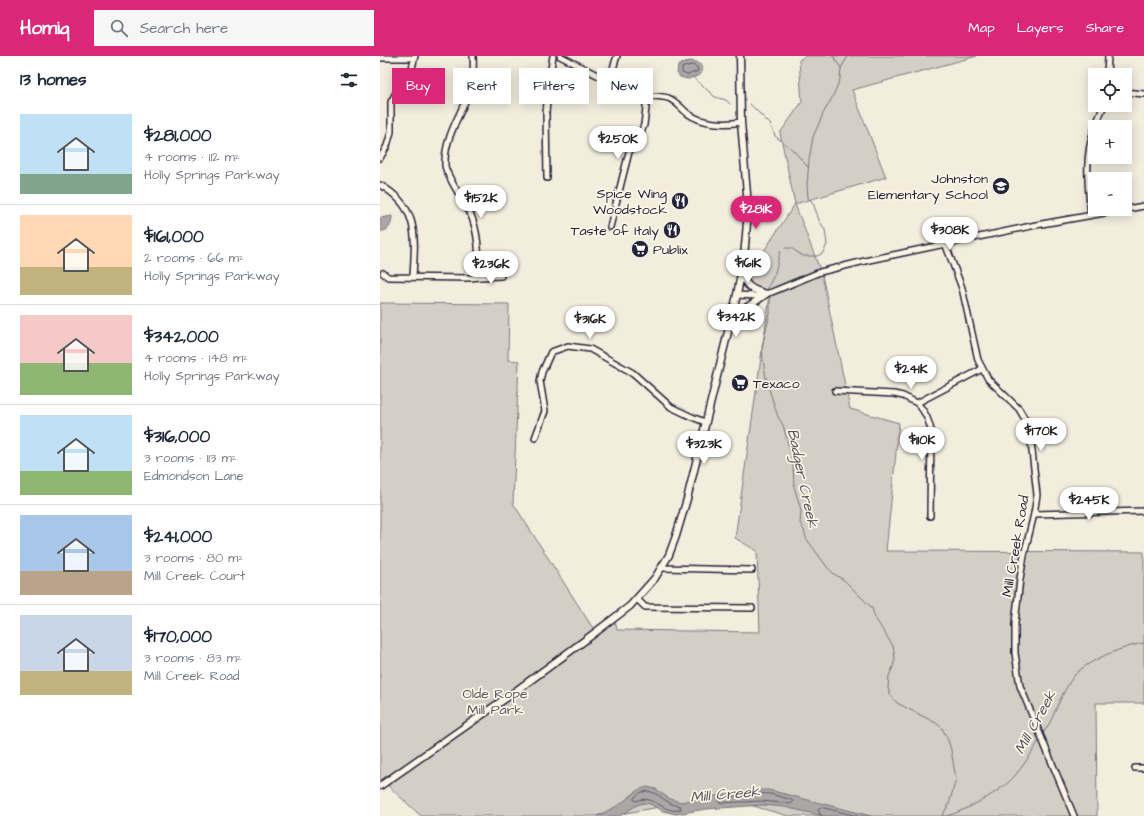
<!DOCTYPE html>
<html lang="en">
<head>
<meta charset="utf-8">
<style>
  :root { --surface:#fff; --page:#f6f6f7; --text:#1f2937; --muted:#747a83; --line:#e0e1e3; --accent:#db2777 }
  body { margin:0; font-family:"Architects Daughter",sans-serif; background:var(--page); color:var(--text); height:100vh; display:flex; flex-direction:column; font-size:15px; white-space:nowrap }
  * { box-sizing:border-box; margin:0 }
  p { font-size:13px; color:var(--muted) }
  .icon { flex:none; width:22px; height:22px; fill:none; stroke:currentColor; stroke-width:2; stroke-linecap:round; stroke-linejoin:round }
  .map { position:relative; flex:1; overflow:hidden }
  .sheet { display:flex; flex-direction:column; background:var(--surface); width:380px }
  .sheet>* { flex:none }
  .banner { position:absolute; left:12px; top:12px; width:380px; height:36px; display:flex; gap:8px }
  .controls { position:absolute; left:708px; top:12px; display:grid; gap:8px }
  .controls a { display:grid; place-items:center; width:44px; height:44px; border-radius:0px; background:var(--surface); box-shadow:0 2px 10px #0003; font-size:20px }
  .price { position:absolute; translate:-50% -34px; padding:0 9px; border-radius:14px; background:#fff; color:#222; font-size:13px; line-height:26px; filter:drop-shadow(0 1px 2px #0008) }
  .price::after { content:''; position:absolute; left:50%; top:24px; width:12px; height:9px; margin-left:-6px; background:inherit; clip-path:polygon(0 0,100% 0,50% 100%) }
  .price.current { background:var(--accent); color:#fff }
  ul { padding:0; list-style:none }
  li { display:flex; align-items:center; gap:12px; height:100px; padding:0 20px }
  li+li { border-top:1px solid var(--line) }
  li span { display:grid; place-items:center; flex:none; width:112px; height:80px; border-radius:0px; color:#555 }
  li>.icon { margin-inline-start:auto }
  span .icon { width:48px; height:48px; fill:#fffc; stroke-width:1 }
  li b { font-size:17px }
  h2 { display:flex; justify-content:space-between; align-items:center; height:48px; padding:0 20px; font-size:17px }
  .tag { padding:0 14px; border-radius:0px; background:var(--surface); box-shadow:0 2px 10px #0003; font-size:14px; line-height:36px }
  .tag.current { background:var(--accent); color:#fff }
  header { display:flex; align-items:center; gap:24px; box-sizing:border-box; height:56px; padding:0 20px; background:var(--accent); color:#fff }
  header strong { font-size:19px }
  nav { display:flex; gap:22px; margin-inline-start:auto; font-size:14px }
  .search { width:280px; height:36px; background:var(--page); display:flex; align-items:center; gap:10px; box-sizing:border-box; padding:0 14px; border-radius:0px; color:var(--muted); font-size:15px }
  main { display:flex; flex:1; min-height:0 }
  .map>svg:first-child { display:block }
</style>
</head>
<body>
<header>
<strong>Homiq</strong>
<div class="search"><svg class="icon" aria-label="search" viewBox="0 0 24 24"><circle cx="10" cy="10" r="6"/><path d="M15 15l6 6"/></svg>Search here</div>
<nav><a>Map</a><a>Layers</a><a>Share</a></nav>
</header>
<main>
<section class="sheet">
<h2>13 homes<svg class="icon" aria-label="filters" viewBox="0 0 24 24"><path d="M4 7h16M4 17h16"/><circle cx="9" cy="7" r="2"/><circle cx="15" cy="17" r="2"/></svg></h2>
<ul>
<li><span style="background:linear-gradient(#bfe0f5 75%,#7fa58c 0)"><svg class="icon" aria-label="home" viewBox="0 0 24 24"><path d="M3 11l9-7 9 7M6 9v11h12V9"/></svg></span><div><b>$281,000</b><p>4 rooms · 112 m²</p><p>Holly Springs Parkway</p></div></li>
<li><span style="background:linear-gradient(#ffd9b3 65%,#c2b280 0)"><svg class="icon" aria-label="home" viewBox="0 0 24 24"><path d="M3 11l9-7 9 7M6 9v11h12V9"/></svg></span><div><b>$161,000</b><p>2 rooms · 66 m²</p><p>Holly Springs Parkway</p></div></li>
<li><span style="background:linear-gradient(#f6c9c9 60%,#8fb573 0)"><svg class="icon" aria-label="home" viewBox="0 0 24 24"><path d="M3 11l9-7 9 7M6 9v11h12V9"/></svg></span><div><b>$342,000</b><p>4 rooms · 148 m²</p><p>Holly Springs Parkway</p></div></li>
<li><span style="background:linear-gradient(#bfe0f5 70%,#8fb573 0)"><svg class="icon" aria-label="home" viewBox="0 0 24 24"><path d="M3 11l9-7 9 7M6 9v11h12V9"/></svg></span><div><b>$316,000</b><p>3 rooms · 113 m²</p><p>Edmondson Lane</p></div></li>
<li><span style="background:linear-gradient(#a9c7e8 70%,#b9a48a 0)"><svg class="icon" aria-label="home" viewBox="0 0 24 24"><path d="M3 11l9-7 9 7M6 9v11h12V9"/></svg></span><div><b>$241,000</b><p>3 rooms · 80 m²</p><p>Mill Creek Court</p></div></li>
<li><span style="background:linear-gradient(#c9d6e8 70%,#c2b280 0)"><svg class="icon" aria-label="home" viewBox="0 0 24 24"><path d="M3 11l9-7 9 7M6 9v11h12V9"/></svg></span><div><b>$170,000</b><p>3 rooms · 83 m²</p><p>Mill Creek Road</p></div></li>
</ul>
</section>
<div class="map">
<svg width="764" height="760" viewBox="0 0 764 760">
  <rect width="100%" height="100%" fill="#f3edde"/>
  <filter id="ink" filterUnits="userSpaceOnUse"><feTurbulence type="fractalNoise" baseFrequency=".025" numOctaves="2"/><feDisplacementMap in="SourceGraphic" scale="8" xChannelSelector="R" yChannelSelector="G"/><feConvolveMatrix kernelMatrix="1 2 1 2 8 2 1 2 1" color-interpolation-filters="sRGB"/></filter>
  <g filter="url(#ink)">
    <polygon fill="#d4cfc6" stroke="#7b7880" points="426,0 597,0 472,34 506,121 415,148 442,219 470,353 519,367 506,495 764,496 764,647 716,647 717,760 408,760 342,741 296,758 285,750 240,758 237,760 41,760 3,725 0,727 0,247 129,248 128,304 139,305 133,447 214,574 235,564 237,574 380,576 377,495 355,482 390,239 364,225 415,148 400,77 422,46 419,4"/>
    <g fill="#aca7a6" stroke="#75727b">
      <path d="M311 5C318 6 321 7 323 14L320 19 308 23 300 21 297 17 298 10 305 6Z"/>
      <path d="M12 160C12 168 9 176 0 175V162Z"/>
      <polygon points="267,731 276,733 288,742 300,746 370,734 389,734 491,760 444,760 404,751 382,749 326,753 296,758 283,755 270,748 264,747 257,749 240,760 217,760 239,749 258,734"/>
    </g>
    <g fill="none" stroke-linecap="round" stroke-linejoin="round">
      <g stroke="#595766" stroke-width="1">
        <polygon points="312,9 317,11 318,15 308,19 302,17 302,12"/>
        <path d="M267 735C280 736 284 748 300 750L301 753C284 760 275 737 256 745L254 744V742L260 737Z"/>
        <polygon points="373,737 391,738 412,744 413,746 411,748 382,745 341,747 339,746 340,743"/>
        <polyline points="441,760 438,753 440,751 477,760"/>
      </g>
      <g stroke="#75727b" stroke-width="1">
        <polyline points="453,0 461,12"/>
        <polyline points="313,21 335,41 346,44 350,48"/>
        <polyline points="370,48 391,69 395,80 413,94 428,111"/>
        <polyline points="388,233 388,231 395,217 400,196 404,192 411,192 423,200 437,200 443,197 445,193 447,188 445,174 439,164 433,147 428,142 427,129 429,104 433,81 443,58 453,40 460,23 461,12 468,0"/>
        <polyline points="390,240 390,258 382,290 383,304 387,327 398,361 403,369 410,395 413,409 414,430 421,454 420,467 424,474 426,482 447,511 454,518 464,524 492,552 495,562 513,590 515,602 513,611 509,620 508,632 510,638 517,647 556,667 562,672 568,684 571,694 576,723 569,748 562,760"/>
        <path d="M663 678C666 672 671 666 673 660 679 646 684 634 693 621 705 605 744 590 764 587"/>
        <path d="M566 760C584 756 621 735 633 722 643 710 653 696 660 683"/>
      </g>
      <defs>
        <g id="minor">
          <path d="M180 0 254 38C265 41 277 39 288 42 296 45 301 52 307 57 322 68 344 69 361 66"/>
          <polyline points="0,2 34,2"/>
          <polyline points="727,19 728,0"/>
          <polyline points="229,25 237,0"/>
          <polyline points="745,36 764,38"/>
          <polyline points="715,71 724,49"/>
          <polyline points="0,102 7,90 11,76 11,46 18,33 31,16 35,0"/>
          <polyline points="167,122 166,57 169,25 173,0"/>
          <path d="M0 129C40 151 35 182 33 221"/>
          <path d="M711 159C708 130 704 99 715 72"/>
          <polyline points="230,171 249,96 261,76 264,69 266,52 266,41"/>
          <polyline points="565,187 582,232 598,304 608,323 639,353 646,365 651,386 657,439 654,458 644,499 640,523 635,567 635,597 640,630 694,760"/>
          <path d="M3 217 8 221 91 222 99 221C99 201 99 176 90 157 85 147 65 118 65 109 64 84 79 61 88 39 93 26 94 14 93 0"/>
          <polyline points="99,221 121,220"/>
          <polyline points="357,239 377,240 392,236 440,216 489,204 656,169 764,150"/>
          <polyline points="455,335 514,338 523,340 537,347 602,313"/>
          <path d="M537 347C545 355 548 363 551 374L550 460"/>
          <polyline points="155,382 165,355 160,325 162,316 171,296 188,290 210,293 253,317 291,351 312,361 325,366"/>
          <polyline points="654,458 764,455"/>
          <polyline points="282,512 372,514"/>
          <polyline points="257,543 265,551 372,552"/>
          <polyline points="755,712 764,712"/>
        </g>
        <g id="major">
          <path d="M362 217C366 232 372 233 386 238"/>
          <path d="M351 262C362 253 375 247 386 238"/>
          <polyline points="0,730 129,640 208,582 250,550 275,522 289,499 296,480 307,443 357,239 364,201 367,167 367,138 361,66 360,0"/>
        </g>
      </defs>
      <use href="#minor" stroke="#22223b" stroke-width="8"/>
      <use href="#major" stroke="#22223b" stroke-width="9"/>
      <use href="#minor" stroke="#fcf5e5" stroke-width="5"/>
      <use href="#major" stroke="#fcf5e5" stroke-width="6"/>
    </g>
  </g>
  <defs>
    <symbol id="school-disc" viewBox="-11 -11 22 22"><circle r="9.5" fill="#22223b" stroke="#fcf5e5"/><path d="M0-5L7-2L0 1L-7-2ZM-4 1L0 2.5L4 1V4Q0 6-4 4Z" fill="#fff"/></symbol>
    <symbol id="restaurant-disc" viewBox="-11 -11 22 22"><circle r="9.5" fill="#22223b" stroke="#fcf5e5"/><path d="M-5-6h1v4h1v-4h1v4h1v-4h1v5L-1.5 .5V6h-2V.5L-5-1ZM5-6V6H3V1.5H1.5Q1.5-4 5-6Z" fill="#fff"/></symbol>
    <symbol id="supermarket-disc" viewBox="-11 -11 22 22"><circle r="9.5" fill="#22223b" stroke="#fcf5e5"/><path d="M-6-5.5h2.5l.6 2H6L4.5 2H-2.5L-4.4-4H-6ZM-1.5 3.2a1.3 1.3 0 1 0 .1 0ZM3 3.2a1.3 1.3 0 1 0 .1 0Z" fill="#fff"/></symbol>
  </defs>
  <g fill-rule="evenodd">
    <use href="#school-disc" x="611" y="120" width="20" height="20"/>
    <use href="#restaurant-disc" x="290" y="135" width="20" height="20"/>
    <use href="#restaurant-disc" x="282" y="164" width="20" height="20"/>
    <use href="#supermarket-disc" x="250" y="183" width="20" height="20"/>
    <use href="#supermarket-disc" x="350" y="317" width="20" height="20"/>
  </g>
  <g text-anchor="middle" stroke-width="3.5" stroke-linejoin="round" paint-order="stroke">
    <g font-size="14" fill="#22223b" stroke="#fcf5e5" text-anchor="end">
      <text x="608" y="127">Johnston<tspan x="608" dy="16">Elementary School</tspan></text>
      <text x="287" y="142">Spice Wing<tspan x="287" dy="16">Woodstock</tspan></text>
      <text x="279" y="179">Taste of Italy</text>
      <text x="273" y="198" text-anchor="start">Publix</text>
      <text x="373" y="332" text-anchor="start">Texaco</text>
    </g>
    <g font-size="14" fill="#22223b" stroke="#fcf5e5">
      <text transform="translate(635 490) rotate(-80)" y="5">Mill Creek Road</text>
    </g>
    <g font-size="14" fill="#575665" stroke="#fcf5e5">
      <text x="115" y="642">Olde Rope<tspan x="115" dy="16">Mill Park</tspan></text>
    </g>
    <g font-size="15" font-style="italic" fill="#525160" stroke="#fcf5e5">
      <text transform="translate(423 422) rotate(78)" y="5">Badger Creek</text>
      <text transform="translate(655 666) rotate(-61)" y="5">Mill Creek</text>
      <text transform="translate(345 738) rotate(-5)" y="5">Mill Creek</text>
    </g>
  </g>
</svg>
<div class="controls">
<a><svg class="icon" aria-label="locate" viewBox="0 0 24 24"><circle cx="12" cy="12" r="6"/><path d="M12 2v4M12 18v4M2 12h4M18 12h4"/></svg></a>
<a>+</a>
<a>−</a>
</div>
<b class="price" style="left:238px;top:104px">$250K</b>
<b class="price" style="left:101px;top:163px">$152K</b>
<b class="price current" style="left:376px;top:174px">$281K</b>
<b class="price" style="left:570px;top:195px">$308K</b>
<b class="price" style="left:368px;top:228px">$161K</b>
<b class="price" style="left:111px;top:229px">$236K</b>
<b class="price" style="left:356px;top:282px">$342K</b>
<b class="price" style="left:210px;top:284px">$316K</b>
<b class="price" style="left:531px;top:334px">$241K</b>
<b class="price" style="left:661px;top:396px">$170K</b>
<b class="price" style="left:542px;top:405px">$110K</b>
<b class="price" style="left:324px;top:409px">$323K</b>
<b class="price" style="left:709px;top:465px">$245K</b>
<div class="banner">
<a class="tag current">Buy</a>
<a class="tag">Rent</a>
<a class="tag">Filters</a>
<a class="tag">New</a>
</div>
</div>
</main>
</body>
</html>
